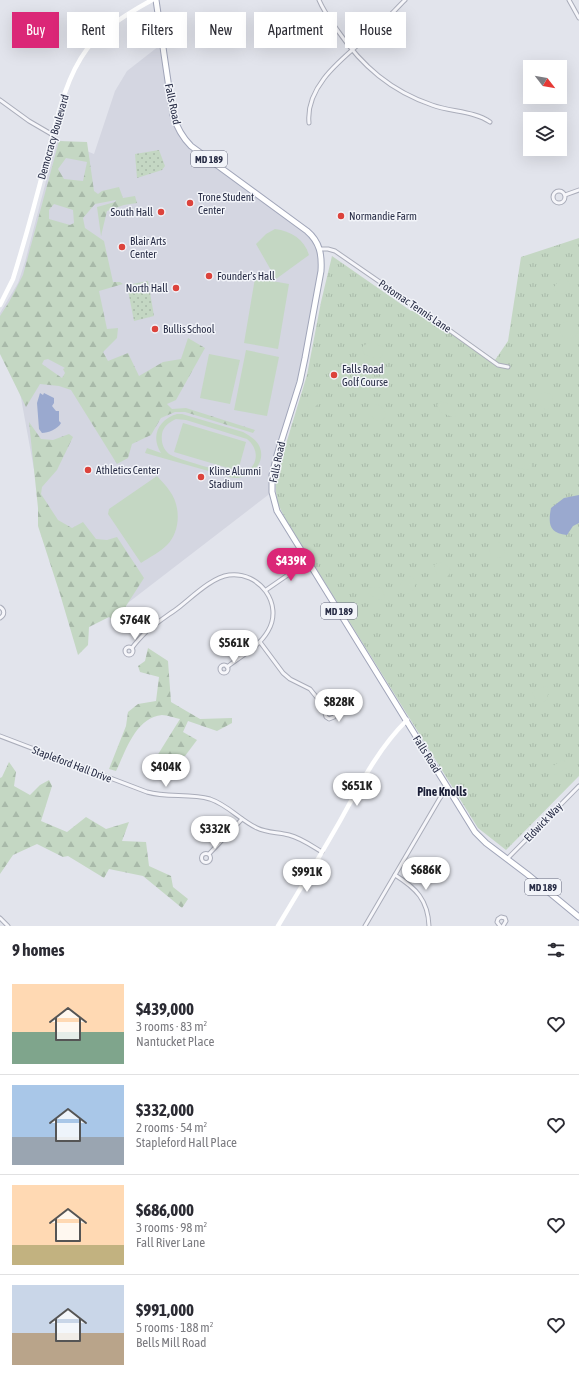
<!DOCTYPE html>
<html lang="en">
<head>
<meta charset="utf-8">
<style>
  :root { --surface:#fff; --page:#f2f2f3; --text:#2b2b33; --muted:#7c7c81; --line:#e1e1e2; --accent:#db2777 }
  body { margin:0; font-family:"Asap Condensed",sans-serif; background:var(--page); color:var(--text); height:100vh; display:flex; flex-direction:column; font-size:15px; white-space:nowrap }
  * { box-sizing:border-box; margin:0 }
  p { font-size:13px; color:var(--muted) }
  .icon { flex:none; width:22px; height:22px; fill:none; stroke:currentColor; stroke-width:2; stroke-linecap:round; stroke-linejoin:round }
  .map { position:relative; height:926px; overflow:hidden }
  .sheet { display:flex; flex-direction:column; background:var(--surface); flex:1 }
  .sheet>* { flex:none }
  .guide { position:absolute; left:12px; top:12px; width:555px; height:36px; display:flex; gap:8px }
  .needle { width:26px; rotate:121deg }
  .controls { position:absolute; left:523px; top:60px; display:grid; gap:8px }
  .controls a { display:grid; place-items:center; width:44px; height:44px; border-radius:0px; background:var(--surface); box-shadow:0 4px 16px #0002; font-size:20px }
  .price { position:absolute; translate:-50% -34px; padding:0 9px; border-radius:14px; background:#fff; color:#222; font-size:13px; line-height:26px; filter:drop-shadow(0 1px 2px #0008) }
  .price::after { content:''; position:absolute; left:50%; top:24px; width:12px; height:9px; margin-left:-6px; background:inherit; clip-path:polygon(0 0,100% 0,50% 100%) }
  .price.active { background:var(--accent); color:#fff }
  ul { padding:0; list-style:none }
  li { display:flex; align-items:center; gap:12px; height:100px; padding:0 12px }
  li+li { border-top:1px solid var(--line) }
  li span { display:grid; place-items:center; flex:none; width:112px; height:80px; border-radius:0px; color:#555 }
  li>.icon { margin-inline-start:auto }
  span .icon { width:48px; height:48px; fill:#fffc; stroke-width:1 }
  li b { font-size:17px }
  h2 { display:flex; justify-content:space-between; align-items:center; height:48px; padding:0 12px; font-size:17px }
  .pill { padding:0 14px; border-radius:0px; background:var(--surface); box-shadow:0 4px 16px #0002; font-size:14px; line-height:36px }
  .pill.active { background:var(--accent); color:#fff }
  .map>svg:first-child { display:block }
</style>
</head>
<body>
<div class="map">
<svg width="579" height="926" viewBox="0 0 579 926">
  <defs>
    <pattern id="grass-tufts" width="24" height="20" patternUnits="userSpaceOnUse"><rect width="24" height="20" fill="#c4d7c3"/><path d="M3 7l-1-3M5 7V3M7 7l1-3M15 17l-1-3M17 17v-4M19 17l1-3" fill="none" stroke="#a8b9a9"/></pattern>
    <pattern id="forest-firs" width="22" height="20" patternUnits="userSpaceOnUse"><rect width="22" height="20" fill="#c4d7c3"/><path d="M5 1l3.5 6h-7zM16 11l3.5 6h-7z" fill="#a8b9a9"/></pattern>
    <pattern id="park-dots" width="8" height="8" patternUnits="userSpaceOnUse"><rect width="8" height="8" fill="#c4d7c3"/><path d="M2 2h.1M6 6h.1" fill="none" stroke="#a8b9a9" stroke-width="1.8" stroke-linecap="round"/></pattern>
  </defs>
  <rect width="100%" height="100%" fill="#e2e4ec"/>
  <polygon fill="#d4d6e1" points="159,46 173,115 184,138 313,237 322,261 305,358 277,455 272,492 120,609 41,508 17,376 0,345 0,313 18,283 25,262 57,139 94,154 115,91 127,71"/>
  <polygon fill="url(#grass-tufts)" points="579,238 579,776 506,850 478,828 286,520 277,502 275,480 307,375 321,302 332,256 411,311 425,311 495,360 508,341 521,257"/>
  <g fill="url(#forest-firs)" fill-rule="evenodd">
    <path d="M59 141 87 142 94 191 98 194 102 191 119 187 123 198 135 196 137 203 124 205 107 211 101 236 97 207 115 202 116 200 95 204 83 218 85 228 104 241 113 282H120L123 284 99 291 107 329 118 328 117 338 103 352 108 361 128 353 139 376 163 362 181 359 188 338 205 348 176 400 167 404 172 409 186 408 255 430 253 433 185 412H175L161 418 151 435 132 444 128 458 117 464 71 390 59 386 40 384 26 407 0 354V316L9 302 23 275ZM66 158 87 162 83 181 64 179 58 169ZM54 204 73 210 74 223 70 225 49 219V210ZM48 359 65 368 63 369 65 373 62 378 42 364 44 360Z"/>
    <polygon points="29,422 41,439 53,440 69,434 73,437 57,470 42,487 41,494 58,520 72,528 83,522 96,539 107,540 117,537 144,578 126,606 127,630 109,617 89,627 88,645 78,655 60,594 38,526 38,508"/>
    <path d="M148 648 168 661 171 702 200 719 232 718V723L217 731 188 721 183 732 197 740 185 756H157L180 719C175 718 167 715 162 715 135 718 126 751 116 771L109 769 126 726 128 712 138 704 156 701 159 677 140 672 138 666 145 661Z"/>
    <polygon points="9,762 16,772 14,786 30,795 40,785 49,780 52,786 41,821 67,832 86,817 106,829 129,822 122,841 146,842 149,866 171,876 173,887 188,899 182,908 143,876 109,869 104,878 68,856 63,857 37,844 13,855 0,874 0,778 2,777"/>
  </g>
  <g fill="url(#park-dots)">
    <polygon points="159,150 165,166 162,170 137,178 135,154"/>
    <polygon points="148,281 154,316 134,321 127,285"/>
  </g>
  <g fill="#c4d7c3" fill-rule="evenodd">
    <path d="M275 229C291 231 304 239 309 255L276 279 256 244 266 234Z"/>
    <polygon points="562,277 566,278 570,285 568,290 563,294 556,293 553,288"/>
    <polygon points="255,278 289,284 278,349 244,343"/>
    <circle cx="569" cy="330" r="9"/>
    <path d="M370 342 377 344 384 348V353L381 357C373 358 360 357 363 346Z"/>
    <polygon points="246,350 279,357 267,416 234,410"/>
    <polygon points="209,354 240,360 230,404 200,398"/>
    <path d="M316 392 321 395 323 398C321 403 315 405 312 411H309L307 403 312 393Z"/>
    <path d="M545 392 552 395C554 401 552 408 547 410L542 408 537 399 539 394Z"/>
    <polygon points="440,401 450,404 456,412 455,417 452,417 440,412 437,405"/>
    <path d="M374 404C380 404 386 410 386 417L381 421H378L368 414V410Z"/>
    <path d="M177 414H182L243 432C246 434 249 435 251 437 273 452 256 480 233 478L145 453 147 448 161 453C150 436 159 419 177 414ZM176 419 186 420 247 439C263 452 256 474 235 474 224 472 176 459 169 454 163 449 161 442 162 434 163 427 169 422 176 419Z"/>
    <polygon points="183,423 246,442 238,471 174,452"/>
    <polygon points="514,458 522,460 529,458 530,459 532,466 531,469 528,470 513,467 512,463"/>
    <path d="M157 476C161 481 166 485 169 490 181 505 181 531 167 545 160 552 150 557 141 563L108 514 109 509Z"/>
    <polygon points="494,539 498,541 505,551 503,556 495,559 491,557 489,548 490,541"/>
    <path d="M439 562C444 563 450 566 451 572L447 577 440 579 437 576 434 565Z"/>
    <path d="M407 576 413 577 416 582C415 589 412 593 405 594L400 591V586L403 578Z"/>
    <path d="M378 587C382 588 385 594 384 598L382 600 376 599 368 593V590L369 588Z"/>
    <path d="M546 686 549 688 547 700C540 704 532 699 533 691Z"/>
    <polygon points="562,760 567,762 567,768 555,775 552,774 550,768"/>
  </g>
  <g fill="#9aa9cf">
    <path d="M40 393 43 395 44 393 54 398V403L52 406 56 411H59V421L61 423C58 429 48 433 42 433L39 429 37 403Z"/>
    <path d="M579 495V523L573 526 567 535C549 533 548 524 551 508L564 498Z"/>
  </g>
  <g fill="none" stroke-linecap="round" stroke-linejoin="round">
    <defs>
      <g id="street">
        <path d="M319 0C324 12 331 21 338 31 362 66 391 91 432 105 451 112 474 111 490 122"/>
        <polyline points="569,0 579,18"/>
        <polyline points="0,100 29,121 53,135"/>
        <path d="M309 123C305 83 348 55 374 31 385 21 395 10 405 0"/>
        <circle cx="559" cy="197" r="6"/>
        <polyline points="565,195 579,190"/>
        <polyline points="320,249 328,249 335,251 445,327 498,365 508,367"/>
        <polyline points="266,590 308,561"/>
        <path d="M0 607C5 610 5 615 0 618"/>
        <polyline points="260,642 283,673 290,679 310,689 327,710 325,713 326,717 329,719 334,717 335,714 335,711 332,709 327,710"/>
        <circle cx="129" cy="651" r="4"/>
        <path d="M132 648C136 642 141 637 146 632 156 623 167 616 178 608 191 598 212 577 229 575 259 571 284 604 268 631 259 647 241 656 227 667"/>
        <circle cx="224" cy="669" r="4"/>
        <path d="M0 736 147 792C167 798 190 793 210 799 228 805 240 820 257 828 267 833 278 832 289 835 301 838 312 846 322 852"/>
        <circle cx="206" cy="858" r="4.5"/>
        <polyline points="209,854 242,819"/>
        <polyline points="507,859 579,786"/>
        <path d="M395 875C416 888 428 900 429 926"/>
        <polyline points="0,918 8,926"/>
        <polyline points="365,926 440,798 448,788"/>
        <polyline points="500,926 497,922 498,919 501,917 505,918 506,921 503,926"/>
      </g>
      <path id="primary" d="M156 0 173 115C177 128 182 137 191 146L307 231C320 242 322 255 321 271L305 358 300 382 277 455 272 475V492L277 511 475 832 486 843 527 874 579 917"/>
    </defs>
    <use href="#street" stroke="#aaadba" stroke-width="5"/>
    <use href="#primary" stroke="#a0a5b9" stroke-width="7"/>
    <use href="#street" stroke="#f6f6fa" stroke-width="3"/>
    <g stroke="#fff" stroke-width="4.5">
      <path d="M0 305 13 279C25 240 36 200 46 160 56 123 64 80 87 49 101 29 130 12 152 0"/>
      <path d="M278 926C299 891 320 856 340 821 360 785 377 750 407 720"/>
    </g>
    <use href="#primary" stroke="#fff" stroke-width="5"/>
  </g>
  <g fill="#dc433c" stroke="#f2f4f9" stroke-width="1.5">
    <circle cx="190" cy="203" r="4"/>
    <circle cx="161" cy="212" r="4"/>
    <circle cx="341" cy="216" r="4"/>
    <circle cx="122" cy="247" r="4"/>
    <circle cx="209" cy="276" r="4"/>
    <circle cx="176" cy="288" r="4"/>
    <circle cx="155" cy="329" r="4"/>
    <circle cx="334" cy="375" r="4"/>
    <circle cx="88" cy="470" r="4"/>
    <circle cx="201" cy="477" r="4"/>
  </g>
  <g text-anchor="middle" stroke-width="3" stroke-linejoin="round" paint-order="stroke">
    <g fill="#f2f4f9" stroke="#65697c" stroke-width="1">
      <rect x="191" y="151" width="36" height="16" rx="3"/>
      <rect x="321" y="603" width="36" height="16" rx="3"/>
      <rect x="525" y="879" width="36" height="16" rx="3"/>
    </g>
    <g font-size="10" font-weight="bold" fill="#282d46">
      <text x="209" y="163">MD 189</text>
      <text x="339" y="615">MD 189</text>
      <text x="543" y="891">MD 189</text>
    </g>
    <g font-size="11" fill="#282d46" stroke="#f2f4f9">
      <text transform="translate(173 104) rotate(78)" y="4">Falls Road</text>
      <text transform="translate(53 137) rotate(-74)" y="4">Democracy Boulevard</text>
      <text transform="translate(415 306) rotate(34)" y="4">Potomac Tennis Lane</text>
      <text transform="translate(277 462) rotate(-78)" y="4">Falls Road</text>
      <text transform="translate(427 754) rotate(58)" y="4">Falls Road</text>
      <text transform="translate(72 764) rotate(21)" y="4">Stapleford Hall Drive</text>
      <text transform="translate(543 822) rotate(-46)" y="4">Eldwick Way</text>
    </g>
    <g font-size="11" fill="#282d46" stroke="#f2f4f9" text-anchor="start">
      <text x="198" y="201">Trone Student<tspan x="198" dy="13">Center</tspan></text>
      <text x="153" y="216" text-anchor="end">South Hall</text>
      <text x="349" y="220">Normandie Farm</text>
      <text x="130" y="245">Blair Arts<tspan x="130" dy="13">Center</tspan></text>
      <text x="217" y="280">Founder's Hall</text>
      <text x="168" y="292" text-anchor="end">North Hall</text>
      <text x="163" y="333">Bullis School</text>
      <text x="342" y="373">Falls Road<tspan x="342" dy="13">Golf Course</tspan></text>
      <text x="96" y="474">Athletics Center</text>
      <text x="209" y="475">Kline Alumni<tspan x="209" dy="13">Stadium</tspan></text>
    </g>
    <g font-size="12" font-weight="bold" fill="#1a1e37" stroke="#f2f4f9">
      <text x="442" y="796">Pine Knolls</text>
    </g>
  </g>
</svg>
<div class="controls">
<a><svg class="needle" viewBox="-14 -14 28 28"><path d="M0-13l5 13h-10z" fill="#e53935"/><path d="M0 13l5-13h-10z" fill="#7c7c81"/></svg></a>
<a><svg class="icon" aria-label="layers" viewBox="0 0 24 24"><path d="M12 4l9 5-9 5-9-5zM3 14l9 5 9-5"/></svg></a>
</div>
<b class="price active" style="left:291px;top:582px">$439K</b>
<b class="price" style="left:135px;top:641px">$764K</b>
<b class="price" style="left:234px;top:664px">$561K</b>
<b class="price" style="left:339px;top:723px">$828K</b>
<b class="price" style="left:166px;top:788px">$404K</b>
<b class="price" style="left:357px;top:807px">$651K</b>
<b class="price" style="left:215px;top:850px">$332K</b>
<b class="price" style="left:426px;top:891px">$686K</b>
<b class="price" style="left:307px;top:893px">$991K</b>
<div class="guide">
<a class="pill active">Buy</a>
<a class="pill">Rent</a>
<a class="pill">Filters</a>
<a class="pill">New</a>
<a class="pill">Apartment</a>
<a class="pill">House</a>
</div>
</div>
<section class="sheet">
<h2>9 homes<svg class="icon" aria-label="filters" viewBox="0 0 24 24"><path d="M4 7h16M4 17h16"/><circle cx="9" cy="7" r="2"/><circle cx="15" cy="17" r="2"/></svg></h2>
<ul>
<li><span style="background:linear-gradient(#ffd9b3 60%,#7fa58c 0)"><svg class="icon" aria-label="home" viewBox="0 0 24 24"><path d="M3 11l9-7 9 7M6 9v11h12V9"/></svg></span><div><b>$439,000</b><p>3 rooms · 83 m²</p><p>Nantucket Place</p></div><svg class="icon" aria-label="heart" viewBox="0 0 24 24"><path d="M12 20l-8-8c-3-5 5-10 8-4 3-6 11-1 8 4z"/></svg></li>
<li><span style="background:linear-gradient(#a9c7e8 65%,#9aa5b1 0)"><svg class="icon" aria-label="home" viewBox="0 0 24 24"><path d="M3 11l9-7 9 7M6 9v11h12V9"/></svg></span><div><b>$332,000</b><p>2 rooms · 54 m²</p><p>Stapleford Hall Place</p></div><svg class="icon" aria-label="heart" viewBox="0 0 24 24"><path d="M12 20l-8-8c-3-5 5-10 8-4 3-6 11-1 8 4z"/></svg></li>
<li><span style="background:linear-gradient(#ffd9b3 75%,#c2b280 0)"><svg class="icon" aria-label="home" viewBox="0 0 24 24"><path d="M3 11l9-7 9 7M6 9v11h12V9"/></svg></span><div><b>$686,000</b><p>3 rooms · 98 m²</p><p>Fall River Lane</p></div><svg class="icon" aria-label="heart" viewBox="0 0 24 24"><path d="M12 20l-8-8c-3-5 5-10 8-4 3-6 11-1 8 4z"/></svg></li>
<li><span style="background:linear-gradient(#c9d6e8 60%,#b9a48a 0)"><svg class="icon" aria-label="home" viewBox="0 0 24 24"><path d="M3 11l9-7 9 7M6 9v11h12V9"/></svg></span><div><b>$991,000</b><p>5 rooms · 188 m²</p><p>Bells Mill Road</p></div><svg class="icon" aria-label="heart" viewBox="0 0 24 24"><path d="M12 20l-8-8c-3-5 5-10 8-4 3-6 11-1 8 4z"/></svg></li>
</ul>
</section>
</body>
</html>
